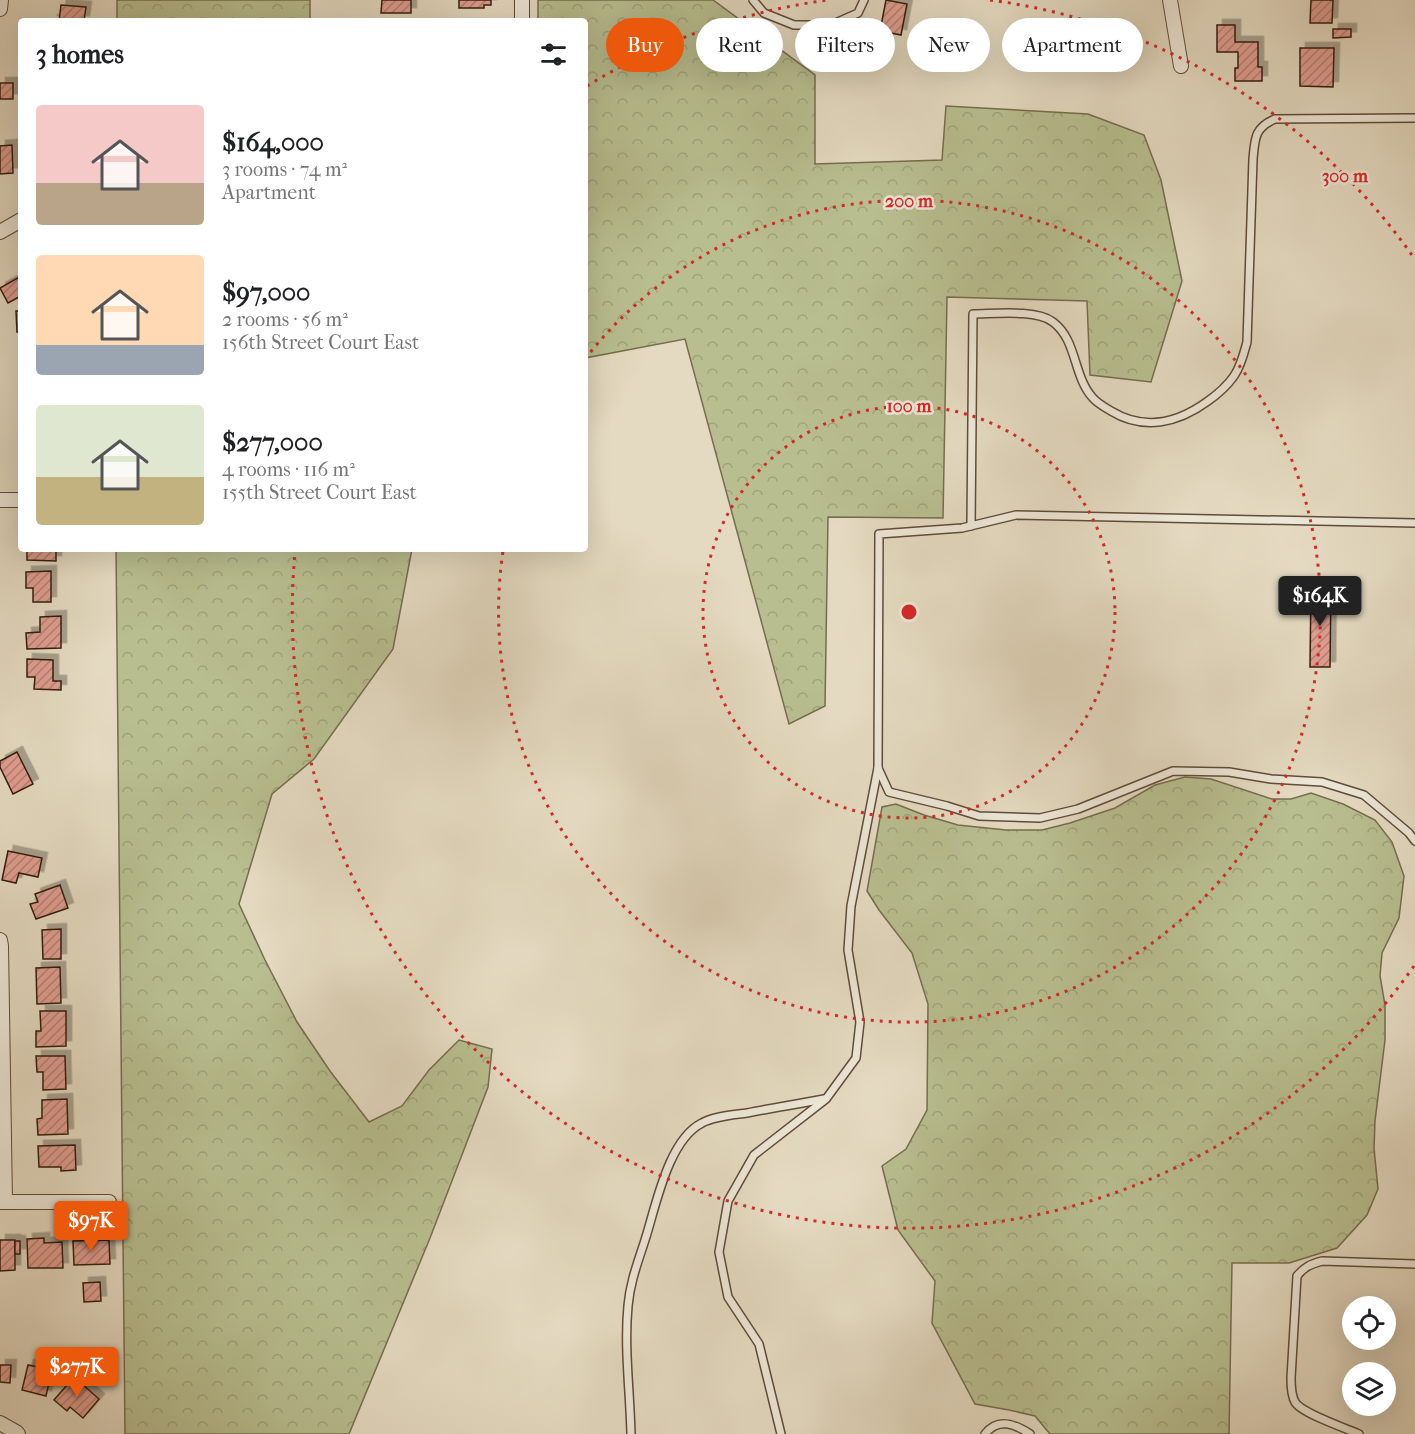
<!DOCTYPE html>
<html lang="en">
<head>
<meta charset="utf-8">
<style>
  :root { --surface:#fff; --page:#f6f6f6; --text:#202124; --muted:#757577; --accent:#ea580c }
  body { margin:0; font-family:"IM FELL French Canon",serif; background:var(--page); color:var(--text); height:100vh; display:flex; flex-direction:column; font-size:22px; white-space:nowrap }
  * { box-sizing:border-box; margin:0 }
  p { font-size:20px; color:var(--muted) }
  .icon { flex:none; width:33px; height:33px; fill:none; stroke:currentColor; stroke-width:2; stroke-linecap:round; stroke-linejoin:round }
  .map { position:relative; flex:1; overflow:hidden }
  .panel { position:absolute; left:18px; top:18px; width:570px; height:534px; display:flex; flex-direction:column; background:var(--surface); border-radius:6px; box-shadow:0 6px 24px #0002 }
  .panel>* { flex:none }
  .top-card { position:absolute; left:606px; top:18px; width:570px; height:54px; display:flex; gap:12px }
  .tools { position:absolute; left:1342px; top:1296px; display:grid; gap:12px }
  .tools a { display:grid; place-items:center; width:54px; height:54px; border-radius:50%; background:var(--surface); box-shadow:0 6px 24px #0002; font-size:30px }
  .price { position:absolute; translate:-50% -51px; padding:0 14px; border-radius:6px; background:var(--accent); color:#fff; font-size:20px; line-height:39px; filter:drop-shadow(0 2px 3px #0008) }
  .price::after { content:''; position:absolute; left:50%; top:36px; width:18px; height:14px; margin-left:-9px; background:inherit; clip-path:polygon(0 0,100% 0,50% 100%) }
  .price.active { background:#222; color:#fff }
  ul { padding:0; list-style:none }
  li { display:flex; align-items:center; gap:18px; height:150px; padding:0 18px }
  li span { display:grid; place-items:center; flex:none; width:168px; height:120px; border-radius:6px; color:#555 }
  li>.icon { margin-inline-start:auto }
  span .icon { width:72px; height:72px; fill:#fffc; stroke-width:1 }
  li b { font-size:26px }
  h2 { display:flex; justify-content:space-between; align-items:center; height:72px; padding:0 18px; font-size:26px }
  .chip { padding:0 21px; border-radius:27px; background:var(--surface); box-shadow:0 6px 24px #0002; font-size:21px; line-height:54px }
  .chip.active { background:var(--accent); color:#fff }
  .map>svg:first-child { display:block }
</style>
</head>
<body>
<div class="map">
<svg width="1415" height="1434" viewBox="0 0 1415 1434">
  <defs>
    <pattern id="forest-crowns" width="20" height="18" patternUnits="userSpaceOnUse" patternTransform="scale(1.5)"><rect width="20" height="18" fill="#b8be90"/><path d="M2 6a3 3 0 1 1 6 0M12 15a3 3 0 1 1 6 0" fill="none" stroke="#9fa37b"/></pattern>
    <pattern id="building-hatch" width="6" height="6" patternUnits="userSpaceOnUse" patternTransform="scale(1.5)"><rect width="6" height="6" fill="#e09e91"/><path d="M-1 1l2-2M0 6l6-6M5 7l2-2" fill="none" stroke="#b68075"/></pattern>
    <filter id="shadow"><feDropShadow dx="5.5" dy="-5.5" stdDeviation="0" flood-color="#0004"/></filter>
  </defs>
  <rect width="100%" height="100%" fill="#e4dac1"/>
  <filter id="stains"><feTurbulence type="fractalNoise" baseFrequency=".00333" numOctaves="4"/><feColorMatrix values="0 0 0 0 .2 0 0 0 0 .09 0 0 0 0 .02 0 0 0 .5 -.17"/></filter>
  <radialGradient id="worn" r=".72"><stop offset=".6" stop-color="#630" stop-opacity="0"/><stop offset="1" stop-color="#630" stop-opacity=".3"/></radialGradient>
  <g fill="url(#forest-crowns)" stroke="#766d4e" stroke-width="1.5">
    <rect x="117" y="0" width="193" height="21"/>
    <polygon points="538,0 713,0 815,75 815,164 942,160 946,106 1088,114 1144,135 1161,180 1182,281 1151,382 1090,375 1087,301 947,297 943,518 828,517 825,706 789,724 685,339 585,358 585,21 538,21"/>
    <polygon points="116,549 412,549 393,649 314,759 272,794 239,904 265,960 297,1022 330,1071 369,1122 402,1106 429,1070 459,1040 492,1049 488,1087 430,1238 349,1434 125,1434"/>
    <polygon points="1185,777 1211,779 1272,799 1291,799 1311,793 1343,804 1375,820 1392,842 1404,876 1399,918 1382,953 1380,976 1385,1005 1385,1040 1375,1121 1374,1148 1378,1189 1367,1215 1337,1248 1289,1263 1232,1263 1229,1434 1050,1434 1035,1416 1009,1410 975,1404 932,1323 935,1281 898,1230 882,1166 906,1149 927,1110 928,1004 912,953 879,910 867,891 882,807 896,804 924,815 958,825 1006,830 1042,830 1070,823 1115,808 1155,785"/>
  </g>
  <g fill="url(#building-hatch)" stroke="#331c0c" stroke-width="1.5" filter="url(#shadow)">
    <polygon points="382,0 411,0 411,13 381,13"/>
    <polygon points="459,0 491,0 491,5 484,5 484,8 459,8"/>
    <polygon points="886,0 907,4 901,35 880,31"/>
    <polygon points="1311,0 1333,0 1332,23 1310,23"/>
    <polygon points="61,5 86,7 84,21 52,21 52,20 59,21"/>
    <polygon points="1217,25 1235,25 1235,42 1258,42 1258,67 1262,67 1262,81 1235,81 1235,68 1238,68 1238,52 1217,52"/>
    <polygon points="1333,29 1351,29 1351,37 1333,38"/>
    <polygon points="1300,48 1334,48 1333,87 1300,86"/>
    <rect x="0" y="83" width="13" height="16"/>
    <polygon points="12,145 13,173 0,174 0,146"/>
    <polygon points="21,276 21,296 8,303 0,288"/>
    <polygon points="16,311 21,311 21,332 17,332"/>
    <polygon points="27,549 56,549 56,561 27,560"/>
    <polygon points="51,571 51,602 33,602 33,588 26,588 26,572"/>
    <polygon points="1311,586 1331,587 1330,667 1310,667"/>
    <polygon points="61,616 61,648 27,649 26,633 40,632 40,617"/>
    <polygon points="27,659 53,660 53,681 61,681 61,690 34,689 35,677 27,677"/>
    <polygon points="17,752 33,784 13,794 0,767 0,761"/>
    <polygon points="8,851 42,858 38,877 19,873 16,883 2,880"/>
    <polygon points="60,885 68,908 36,919 30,904 38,902 35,894"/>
    <polygon points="61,929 61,959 43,959 42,930"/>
    <polygon points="60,967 61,1003 37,1004 36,968"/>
    <polygon points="40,1011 66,1011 66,1046 36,1047 36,1031 41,1031"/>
    <polygon points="36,1056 65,1056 66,1089 43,1090 43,1072 37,1072"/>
    <polygon points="67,1099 68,1134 38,1135 37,1119 42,1118 42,1100"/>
    <polygon points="75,1145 76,1170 61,1171 61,1167 39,1167 38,1146"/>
    <polygon points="44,1238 44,1243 62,1242 63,1268 28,1268 27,1239"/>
    <polygon points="0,1240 15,1240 15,1270 0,1271"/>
    <polygon points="109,1240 110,1264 74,1265 73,1241"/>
    <rect x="15" y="1241" width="5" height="13"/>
    <polygon points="100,1282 101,1301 84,1302 83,1283"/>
    <polygon points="44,1363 53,1365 46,1396 22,1390 28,1365 43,1368"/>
    <polygon points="0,1365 11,1365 10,1383 0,1382"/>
    <polygon points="74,1377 99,1399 83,1418 70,1407 67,1411 54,1400"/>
  </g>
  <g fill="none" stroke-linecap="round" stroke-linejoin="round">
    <defs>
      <g id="service">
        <polyline points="753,0 764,13 794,25 831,25 858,13 864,0"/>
        <polyline points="1415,523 1016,515 962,528 879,534 878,768 889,792 947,806 979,816 1040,818 1078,809 1173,771 1229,772 1271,779 1322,782 1364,795 1409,833 1415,841"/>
        <path d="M971 526 973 314C994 314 1036 309 1053 322 1077 340 1073 375 1092 397 1097 403 1104 407 1111 411 1144 431 1178 423 1208 401 1218 394 1227 386 1234 376 1241 366 1244 353 1247 342L1253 159C1255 139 1254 128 1275 119L1415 118"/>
        <path d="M631 1434C630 1391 624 1348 628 1306 630 1282 638 1262 645 1240 656 1206 668 1140 702 1123 715 1116 733 1115 747 1113 772 1108 798 1104 824 1099"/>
        <polyline points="781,1434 759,1344 728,1297 719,1252 728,1201 754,1155 826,1099 856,1058 860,1022 848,950 851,906 878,768"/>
        <path d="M985 1434C998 1417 1015 1424 1030 1434"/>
        <path d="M1359 1434C1345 1428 1301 1413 1295 1402 1291 1395 1291 1385 1291 1378L1297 1276C1304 1267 1311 1264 1322 1261L1415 1264"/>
      </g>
      <g id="minor">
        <polyline points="1170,0 1181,66"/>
        <polyline points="0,9 1,0"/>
        <polyline points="522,21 522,0"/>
        <polyline points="0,232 21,220"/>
        <polyline points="0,500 21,500"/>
        <polyline points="0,940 1,946 5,1202"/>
        <polyline points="0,1202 109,1202"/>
        <polyline points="0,1423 16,1432 18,1434"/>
      </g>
    </defs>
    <use href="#service" stroke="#5f4c39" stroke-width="10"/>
    <use href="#minor" stroke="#5f4c39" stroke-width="16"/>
    <use href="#service" stroke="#ede7d7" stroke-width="7"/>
    <use href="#minor" stroke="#ede7d7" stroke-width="14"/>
  </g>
  <g fill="none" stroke="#d62828" stroke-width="3" stroke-dasharray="3 6">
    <circle cx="909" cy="612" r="206"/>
    <path d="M585 359A411 411 0 1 1 503 551"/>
    <path d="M1414 966A617 617 0 0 1 295 553M587 86A617 617 0 0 1 828 0M990 0A617 617 0 0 1 1414 258"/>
  </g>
  <circle cx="909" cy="612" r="9" fill="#d62828" stroke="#ede7d7" stroke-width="3"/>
  <g font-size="18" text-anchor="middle" font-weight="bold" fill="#d62828" stroke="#ede7d7" stroke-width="5" stroke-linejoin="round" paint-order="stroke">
    <text x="1345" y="182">300 m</text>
    <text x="909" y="207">200 m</text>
    <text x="909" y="412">100 m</text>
  </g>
  <rect width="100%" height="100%" filter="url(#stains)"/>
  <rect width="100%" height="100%" fill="url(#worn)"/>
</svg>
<div class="tools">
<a><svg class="icon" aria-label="locate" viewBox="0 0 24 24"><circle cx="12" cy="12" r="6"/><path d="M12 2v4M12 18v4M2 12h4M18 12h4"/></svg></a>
<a><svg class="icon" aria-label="layers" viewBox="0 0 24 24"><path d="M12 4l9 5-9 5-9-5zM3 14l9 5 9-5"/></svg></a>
</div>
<b class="price active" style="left:1320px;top:627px">$164K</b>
<b class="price" style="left:91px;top:1252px">$97K</b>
<b class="price" style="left:77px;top:1398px">$277K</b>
<div class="top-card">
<a class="chip active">Buy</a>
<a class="chip">Rent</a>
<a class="chip">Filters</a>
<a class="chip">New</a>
<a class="chip">Apartment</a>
</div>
<section class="panel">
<h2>3 homes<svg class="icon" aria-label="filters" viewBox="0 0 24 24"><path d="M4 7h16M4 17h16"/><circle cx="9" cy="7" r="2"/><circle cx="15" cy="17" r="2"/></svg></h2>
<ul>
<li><span style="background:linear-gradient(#f6c9c9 65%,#b9a48a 0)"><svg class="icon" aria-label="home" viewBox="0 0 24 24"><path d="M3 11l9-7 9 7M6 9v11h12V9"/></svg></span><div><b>$164,000</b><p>3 rooms · 74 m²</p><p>Apartment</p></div></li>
<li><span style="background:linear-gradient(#ffd9b3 75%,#9aa5b1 0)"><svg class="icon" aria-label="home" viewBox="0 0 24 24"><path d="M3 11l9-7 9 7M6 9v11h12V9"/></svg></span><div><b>$97,000</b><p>2 rooms · 56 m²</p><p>156th Street Court East</p></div></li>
<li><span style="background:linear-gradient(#dfe7d0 60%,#c2b280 0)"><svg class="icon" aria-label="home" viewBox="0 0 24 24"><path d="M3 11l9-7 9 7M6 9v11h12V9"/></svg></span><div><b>$277,000</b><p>4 rooms · 116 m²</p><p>155th Street Court East</p></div></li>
</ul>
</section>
</div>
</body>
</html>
